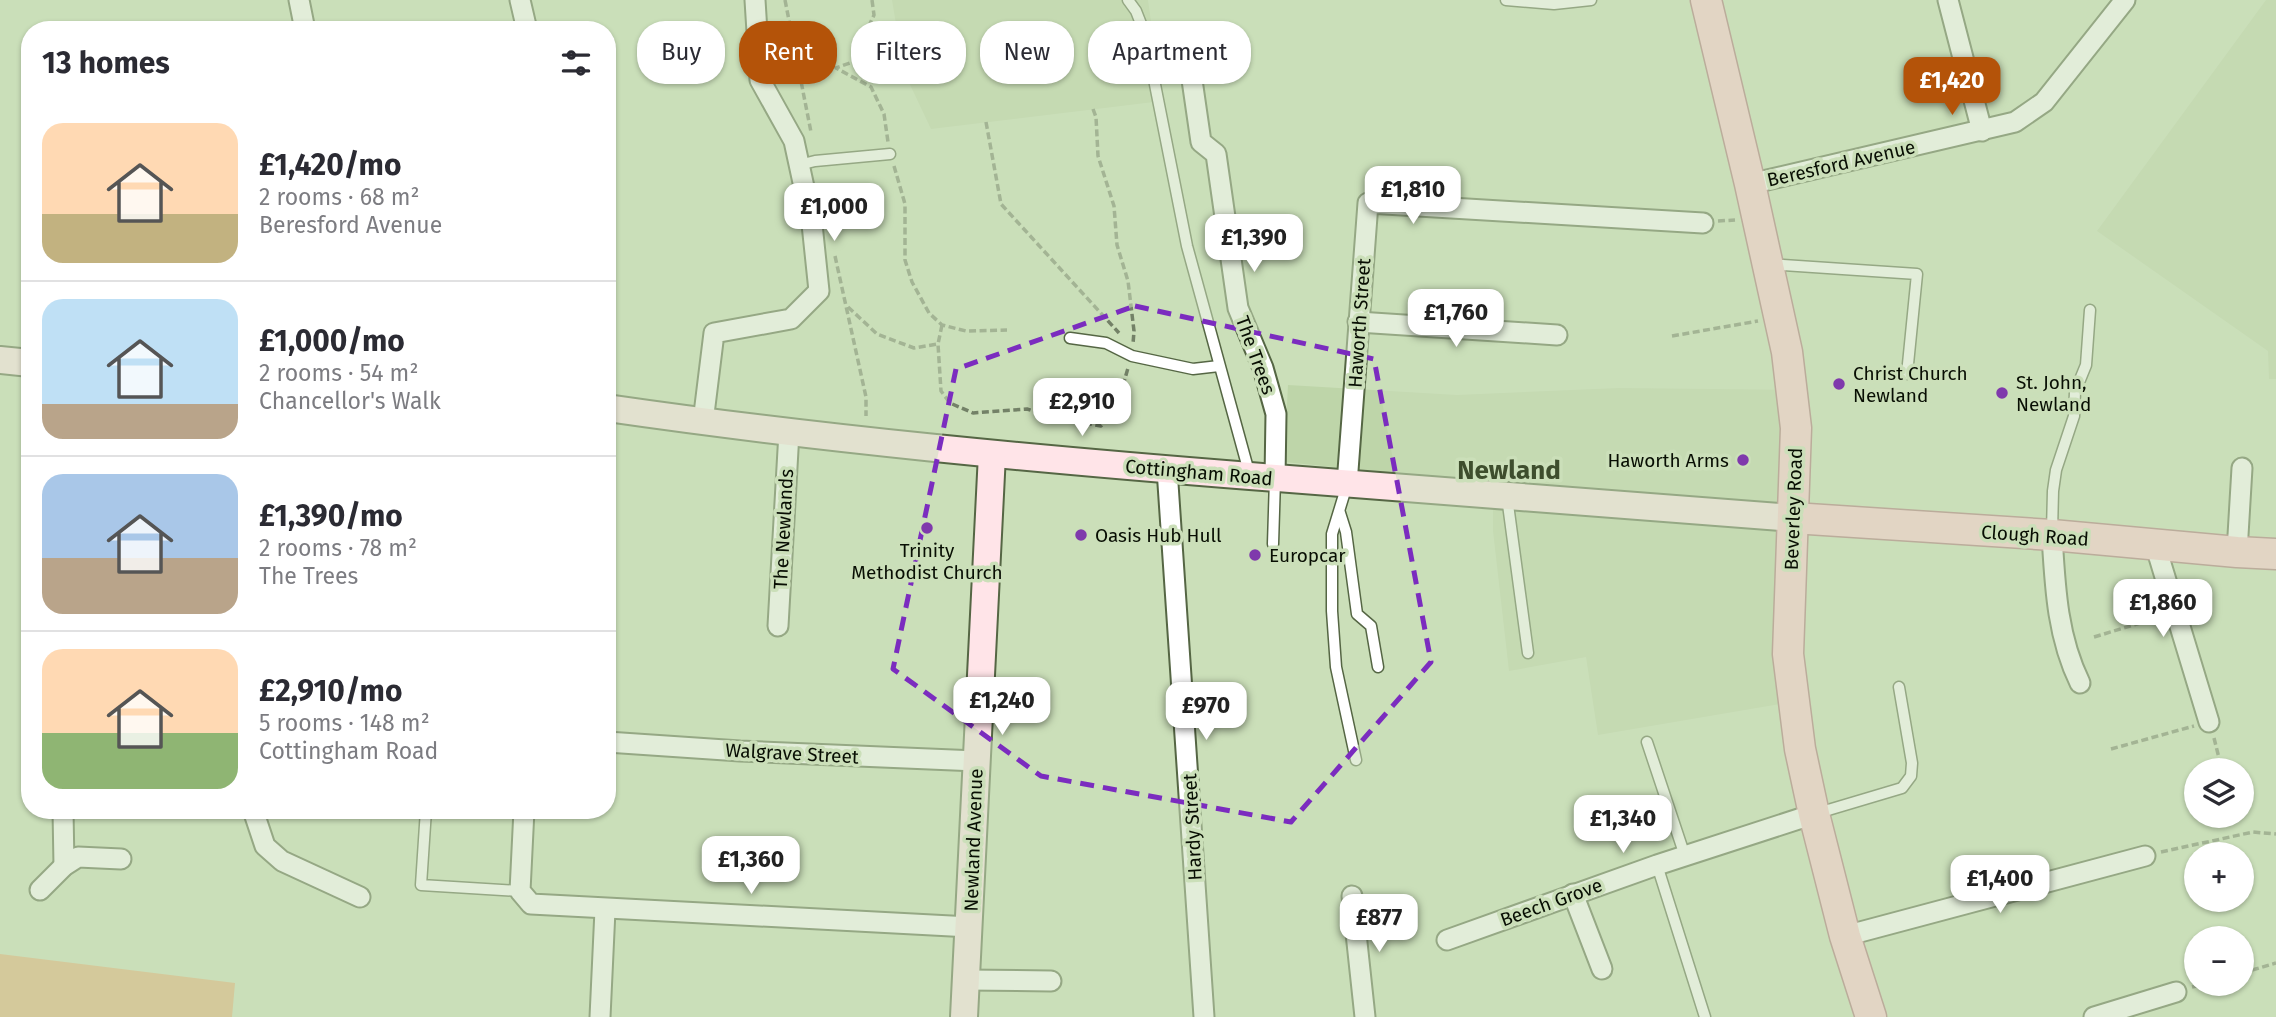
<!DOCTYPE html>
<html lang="en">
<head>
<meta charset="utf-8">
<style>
  :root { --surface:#fff; --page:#f2f2f3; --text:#2b2b33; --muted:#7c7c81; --line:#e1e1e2; --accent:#b45309 }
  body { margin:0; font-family:"Fira Sans",sans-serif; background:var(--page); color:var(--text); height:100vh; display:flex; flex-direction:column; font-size:26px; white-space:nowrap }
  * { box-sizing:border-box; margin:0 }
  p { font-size:23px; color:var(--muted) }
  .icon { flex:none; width:38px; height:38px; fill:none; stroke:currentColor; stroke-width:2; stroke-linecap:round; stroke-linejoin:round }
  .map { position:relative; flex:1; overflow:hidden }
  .sheet { position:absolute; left:21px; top:21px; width:595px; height:798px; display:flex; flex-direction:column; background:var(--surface); border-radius:28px; box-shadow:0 2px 5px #0004 }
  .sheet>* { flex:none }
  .top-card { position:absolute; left:637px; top:21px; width:665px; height:63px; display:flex; gap:14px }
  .controls { position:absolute; left:2184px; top:758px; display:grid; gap:14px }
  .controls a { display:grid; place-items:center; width:70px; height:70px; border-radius:50%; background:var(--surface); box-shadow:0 2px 5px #0004; font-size:35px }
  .price { position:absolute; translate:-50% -60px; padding:0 16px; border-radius:14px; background:#fff; color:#222; font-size:23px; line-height:46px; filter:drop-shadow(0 2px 4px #0008) }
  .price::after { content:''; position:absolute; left:50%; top:42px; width:21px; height:16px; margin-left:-10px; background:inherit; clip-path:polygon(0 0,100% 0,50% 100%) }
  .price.on { background:var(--accent); color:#fff }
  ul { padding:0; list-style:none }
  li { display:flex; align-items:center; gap:21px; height:175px; padding:0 21px }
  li+li { border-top:2px solid var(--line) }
  li span { display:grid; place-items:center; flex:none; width:196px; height:140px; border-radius:21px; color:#555 }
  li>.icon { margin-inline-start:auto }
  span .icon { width:84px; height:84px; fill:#fffc; stroke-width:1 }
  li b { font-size:30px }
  h2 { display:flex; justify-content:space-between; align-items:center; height:84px; padding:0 21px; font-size:30px }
  .tag { padding:0 24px; border-radius:28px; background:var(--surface); box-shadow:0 2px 5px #0004; font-size:24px; line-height:63px }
  .tag.on { background:var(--accent); color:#fff }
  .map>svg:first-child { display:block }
</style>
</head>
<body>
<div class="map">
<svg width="2276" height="1017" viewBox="0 0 2276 1017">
  <rect width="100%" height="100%" fill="#cbdfb9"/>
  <g fill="#bed5a9">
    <polygon points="892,0 1148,0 1162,101 931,129 904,72"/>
    <polygon points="2266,0 2276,0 2276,379 2269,379 2268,351 2097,231"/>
    <polygon points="1288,385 1457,395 1619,388 1805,390 1803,700 1598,735 1586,657 1509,671 1493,531 1493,483 1284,462"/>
  </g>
  <polygon fill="#e1af75" points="0,954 235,983 232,1017 0,1017"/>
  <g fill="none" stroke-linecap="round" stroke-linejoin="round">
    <defs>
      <g id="lane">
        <polyline points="1128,0 1136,11 1145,34 1187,246 1249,472"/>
        <polyline points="1506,0 1554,4 1591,0"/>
        <polyline points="799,165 815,161 890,154"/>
        <polyline points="1773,266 1783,265 1917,274 1907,374"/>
        <polyline points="1070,338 1106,343 1132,356 1193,369 1219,366"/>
        <polyline points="1347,485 1332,534 1332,611 1336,667 1356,760"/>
        <polyline points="1507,497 1528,653"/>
        <polyline points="1340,513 1346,532 1357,614 1371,626 1378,667"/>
        <polyline points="2052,531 2053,491 2056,470 2074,416 2075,392 2086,365 2090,310"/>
        <polyline points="1273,544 1275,479"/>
        <polyline points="1647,742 1685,856"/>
        <polyline points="426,810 421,885 520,891"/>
        <polyline points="1818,813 1902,788 1911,776 1912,763 1899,687"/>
        <polyline points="1657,865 1705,1017"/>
      </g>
      <g id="street">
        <polyline points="299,0 305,30"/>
        <polyline points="520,0 527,30"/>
        <polyline points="1948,0 1982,131"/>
        <polyline points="1191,73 1201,142 1216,154 1238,308 1263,368 1276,414 1275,478"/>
        <polyline points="1750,184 2015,122 2044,102 2125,0"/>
        <polyline points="1358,322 1557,335"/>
        <polyline points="703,422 714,333 791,319 819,291 812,224 794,141 760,80 755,0"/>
        <polyline points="1167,469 1204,1017"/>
        <polyline points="1347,484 1368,203 1703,223"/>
        <path d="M2052 535C2055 586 2057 636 2080 683"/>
        <polyline points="2155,544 2209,722"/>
        <polyline points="2237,552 2242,468"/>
        <polyline points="778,626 789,432"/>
        <polyline points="607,742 740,751 977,761"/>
        <polyline points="63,810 64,866"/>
        <polyline points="253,810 265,846 282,861 360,897"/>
        <polyline points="524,810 520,891 531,904 970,927"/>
        <polyline points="40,890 64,866 78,857 121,859"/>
        <polyline points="1573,894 1602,969"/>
        <polyline points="1352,896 1365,1017"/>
        <polyline points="1845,936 2145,856"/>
        <polyline points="1447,940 1657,865 1814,814"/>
        <polyline points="966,980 1051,981"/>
        <polyline points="600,1017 605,910"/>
        <polyline points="2094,1017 2176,992"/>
      </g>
      <g id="secondary">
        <polyline points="0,360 30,363"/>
        <path d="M607 408C821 439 1035 459 1250 476 1431 491 1612 505 1793 518"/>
        <polyline points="964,1017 992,454"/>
      </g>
      <g id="primary">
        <polyline points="1706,0 1750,184 1787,352 1796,428 1788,654 1800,749 1814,814 1845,936 1871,1017"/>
        <polyline points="1793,518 2052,535 2237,552 2276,554"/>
      </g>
    </defs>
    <use href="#lane" stroke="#564" stroke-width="13"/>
    <use href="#street" stroke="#564" stroke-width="23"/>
    <use href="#secondary" stroke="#564" stroke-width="30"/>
    <use href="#primary" stroke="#a87075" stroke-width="33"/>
    <g stroke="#738167" stroke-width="3.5" stroke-dasharray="7 3.5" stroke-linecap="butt">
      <polyline points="785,0 811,132"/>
      <polyline points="872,0 874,15 868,28 865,48 861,59 836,68 871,87 884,114 888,142"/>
      <polyline points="1093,109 1096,117 1098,156 1114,206 1117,245 1128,281 1134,331 1133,344"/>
      <polyline points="986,122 1001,204 1119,333"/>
      <polyline points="894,166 905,204 905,260 912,282 929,313 942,325 966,331 1007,330"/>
      <polyline points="1718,221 1735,220"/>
      <polyline points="835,256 866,397 866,416"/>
      <polyline points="848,307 877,334 914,348 938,344"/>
      <polyline points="942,325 938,344 941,391 950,403 973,413 1027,409 1052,417 1101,426 1117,406 1128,368"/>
      <polyline points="1672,336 1758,321"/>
      <polyline points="2094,637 2160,617"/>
      <polyline points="2214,738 2222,770"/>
      <polyline points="2111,749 2194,726"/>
      <polyline points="2161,852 2253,832 2276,834"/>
      <polyline points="2242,973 2276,963"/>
      <polyline points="2192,987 2205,984"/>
    </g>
    <use href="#lane" stroke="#fff" stroke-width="10"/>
    <use href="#street" stroke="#fff" stroke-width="19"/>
    <use href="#secondary" stroke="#ffe4e8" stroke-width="26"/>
    <use href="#primary" stroke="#fec9d1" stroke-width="30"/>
  </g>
  <path d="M0 0H2276V1017H0ZM1135 306 1374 359 1431 662 1291 822 1041 776 893 669 956 369Z" fill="#cbdfb9" fill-opacity=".55" fill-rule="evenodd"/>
  <path fill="none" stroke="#7b2cbf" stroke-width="5" stroke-dasharray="14 9" stroke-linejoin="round" d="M1135 306 1374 359 1431 662 1291 822 1041 776 893 669 956 369Z"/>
  <g fill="#7f39ac" stroke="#cbdfb9" stroke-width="2.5">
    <circle cx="1839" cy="384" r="7"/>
    <circle cx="2002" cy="393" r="7"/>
    <circle cx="1743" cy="460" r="7"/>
    <circle cx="927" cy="528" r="7"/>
    <circle cx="1081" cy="535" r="7"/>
    <circle cx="1255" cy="555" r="7"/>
  </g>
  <g text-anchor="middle" stroke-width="7" stroke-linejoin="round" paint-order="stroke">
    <g font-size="19" fill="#080e03" stroke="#cbdfb9">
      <text transform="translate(1841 163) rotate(-13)" y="7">Beresford Avenue</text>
      <text transform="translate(1359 323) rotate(-86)" y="7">Haworth Street</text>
      <text transform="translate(1256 355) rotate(70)" y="7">The Trees</text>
      <text transform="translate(1199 472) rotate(5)" y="7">Cottingham Road</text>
      <text transform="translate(1793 509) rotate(-88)" y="7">Beverley Road</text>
      <text transform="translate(783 529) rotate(-87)" y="7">The Newlands</text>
      <text transform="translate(2035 535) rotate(4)" y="7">Clough Road</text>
      <text transform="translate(792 753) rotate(3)" y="7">Walgrave Street</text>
      <text transform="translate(1192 827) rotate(-93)" y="7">Hardy Street</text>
      <text transform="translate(973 840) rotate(-88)" y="7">Newland Avenue</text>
      <text transform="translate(1551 902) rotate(-20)" y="7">Beech Grove</text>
    </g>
    <g font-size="19" fill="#080e03" stroke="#cbdfb9" text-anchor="start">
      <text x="1853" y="380">Christ Church<tspan x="1853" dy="22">Newland</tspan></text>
      <text x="2016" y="389">St. John,<tspan x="2016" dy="22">Newland</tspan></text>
      <text x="1729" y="467" text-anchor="end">Haworth Arms</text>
      <text x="1095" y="542">Oasis Hub Hull</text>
      <text x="927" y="557" text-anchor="middle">Trinity<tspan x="927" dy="22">Methodist Church</tspan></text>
      <text x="1269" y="562">Europcar</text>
    </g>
    <g font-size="26" font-weight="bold" fill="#3e4e2d" stroke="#cbdfb9">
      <text x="1509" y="479">Newland</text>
    </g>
  </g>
</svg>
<div class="controls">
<a><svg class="icon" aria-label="layers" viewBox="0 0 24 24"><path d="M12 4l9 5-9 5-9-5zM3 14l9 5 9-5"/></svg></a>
<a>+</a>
<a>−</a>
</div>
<b class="price on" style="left:1952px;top:117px">£1,420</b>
<b class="price" style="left:1413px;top:226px">£1,810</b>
<b class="price" style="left:834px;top:243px">£1,000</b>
<b class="price" style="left:1254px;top:274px">£1,390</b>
<b class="price" style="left:1456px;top:349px">£1,760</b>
<b class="price" style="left:1082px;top:438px">£2,910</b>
<b class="price" style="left:2163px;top:639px">£1,860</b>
<b class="price" style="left:1002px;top:737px">£1,240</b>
<b class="price" style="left:1206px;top:742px">£970</b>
<b class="price" style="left:1623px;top:855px">£1,340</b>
<b class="price" style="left:751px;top:896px">£1,360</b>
<b class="price" style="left:2000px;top:915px">£1,400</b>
<b class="price" style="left:1379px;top:954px">£877</b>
<div class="top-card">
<a class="tag">Buy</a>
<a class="tag on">Rent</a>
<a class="tag">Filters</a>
<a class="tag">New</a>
<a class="tag">Apartment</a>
</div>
<section class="sheet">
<h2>13 homes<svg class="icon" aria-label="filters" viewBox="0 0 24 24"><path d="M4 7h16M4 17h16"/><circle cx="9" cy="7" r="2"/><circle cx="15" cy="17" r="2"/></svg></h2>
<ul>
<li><span style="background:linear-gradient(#ffd9b3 65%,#c2b280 0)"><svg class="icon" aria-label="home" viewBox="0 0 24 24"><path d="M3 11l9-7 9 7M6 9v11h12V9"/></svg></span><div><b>£1,420/mo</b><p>2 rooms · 68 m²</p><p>Beresford Avenue</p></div></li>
<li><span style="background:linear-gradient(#bfe0f5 75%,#b9a48a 0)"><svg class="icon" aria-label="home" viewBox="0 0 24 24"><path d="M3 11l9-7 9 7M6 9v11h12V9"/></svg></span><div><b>£1,000/mo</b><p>2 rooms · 54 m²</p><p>Chancellor's Walk</p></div></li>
<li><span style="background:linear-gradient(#a9c7e8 60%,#b9a48a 0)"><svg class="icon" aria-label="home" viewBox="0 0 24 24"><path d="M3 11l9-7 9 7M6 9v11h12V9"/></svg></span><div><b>£1,390/mo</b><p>2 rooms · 78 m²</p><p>The Trees</p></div></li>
<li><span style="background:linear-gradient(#ffd9b3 60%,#8fb573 0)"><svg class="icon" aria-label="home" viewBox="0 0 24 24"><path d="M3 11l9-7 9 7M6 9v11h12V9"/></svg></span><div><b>£2,910/mo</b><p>5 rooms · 148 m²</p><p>Cottingham Road</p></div></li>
</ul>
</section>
</div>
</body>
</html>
